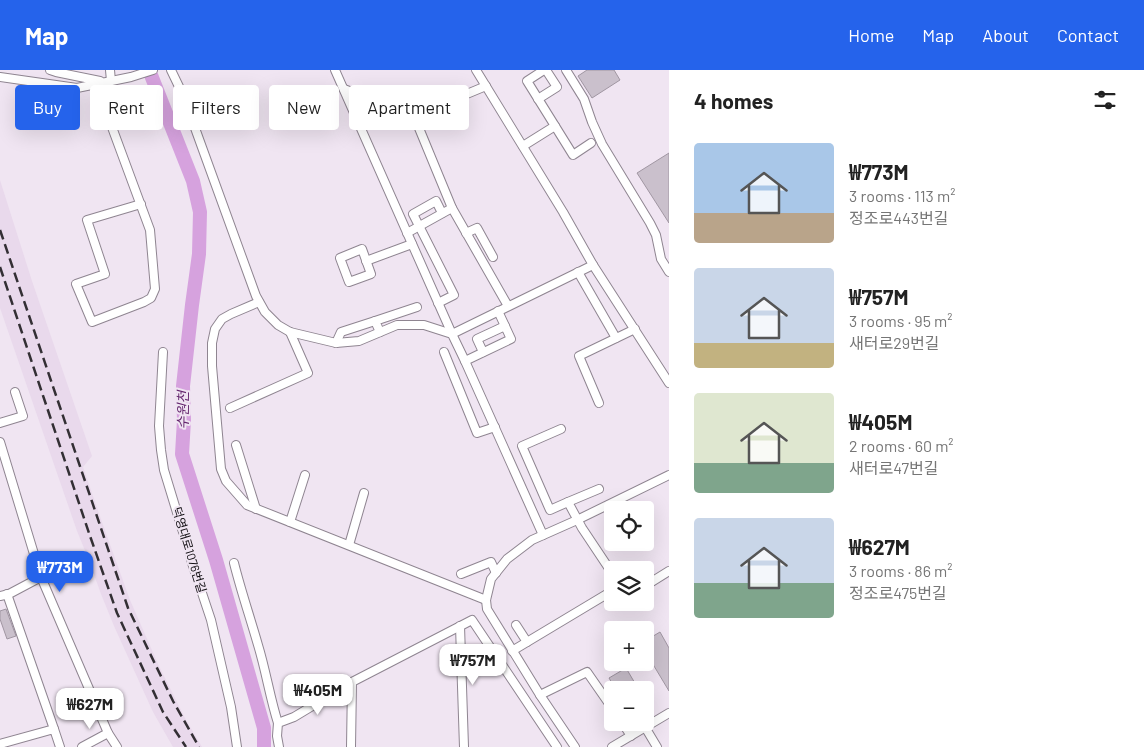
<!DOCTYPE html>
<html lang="en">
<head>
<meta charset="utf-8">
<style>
  :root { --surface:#fff; --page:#f2f2f2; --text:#222; --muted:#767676; --accent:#2563eb }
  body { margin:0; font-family:Barlow,"Noto Sans KR",sans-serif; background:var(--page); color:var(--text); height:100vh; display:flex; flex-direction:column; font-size:19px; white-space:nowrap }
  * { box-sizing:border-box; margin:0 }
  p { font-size:16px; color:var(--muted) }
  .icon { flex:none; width:28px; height:28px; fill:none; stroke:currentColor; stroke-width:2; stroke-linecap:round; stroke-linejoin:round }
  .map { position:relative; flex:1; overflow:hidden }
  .panel { display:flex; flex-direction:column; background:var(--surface); width:475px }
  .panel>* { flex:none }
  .top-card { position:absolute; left:15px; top:15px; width:475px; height:45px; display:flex; gap:10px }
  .buttons { position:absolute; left:604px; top:431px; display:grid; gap:10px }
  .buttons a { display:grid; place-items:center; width:50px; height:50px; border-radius:5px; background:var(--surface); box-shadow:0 5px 20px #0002; font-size:25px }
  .price { position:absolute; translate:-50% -42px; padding:0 11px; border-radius:10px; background:#fff; color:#222; font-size:16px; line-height:32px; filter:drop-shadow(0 1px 2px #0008) }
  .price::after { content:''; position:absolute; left:50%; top:30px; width:15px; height:11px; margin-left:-8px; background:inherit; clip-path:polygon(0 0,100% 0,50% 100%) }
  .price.current { background:var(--accent); color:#fff }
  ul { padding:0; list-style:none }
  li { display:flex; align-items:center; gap:15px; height:125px; padding:0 25px }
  li span { display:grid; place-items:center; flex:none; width:140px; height:100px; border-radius:5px; color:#555 }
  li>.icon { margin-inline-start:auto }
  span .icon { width:60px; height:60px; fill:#fffc; stroke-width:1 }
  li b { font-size:21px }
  h2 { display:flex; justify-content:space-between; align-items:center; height:60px; padding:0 25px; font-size:21px }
  .pill { padding:0 18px; border-radius:5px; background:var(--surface); box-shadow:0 5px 20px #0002; font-size:18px; line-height:45px }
  .pill.current { background:var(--accent); color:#fff }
  header { display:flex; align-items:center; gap:30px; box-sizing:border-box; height:70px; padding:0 25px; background:var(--accent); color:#fff }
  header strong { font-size:24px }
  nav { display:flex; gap:28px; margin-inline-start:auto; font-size:18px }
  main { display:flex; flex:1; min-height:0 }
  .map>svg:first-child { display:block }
</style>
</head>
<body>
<header>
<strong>Map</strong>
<nav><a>Home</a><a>Map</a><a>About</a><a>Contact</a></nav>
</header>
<main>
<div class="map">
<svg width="669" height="677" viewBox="0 0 669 677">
  <rect width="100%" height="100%" fill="#f0e5f2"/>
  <polygon fill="#e9d9ec" points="0,110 32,211 92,386 83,397 103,455 130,530 158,594 186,650 202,677 173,677 153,642 133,598 114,556 101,524 88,488 77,461 0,238"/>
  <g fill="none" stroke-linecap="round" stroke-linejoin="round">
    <polyline stroke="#d6a2de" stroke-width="14" points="149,0 193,111 200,142 199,184 192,235 183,316 184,350 182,384 216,490 264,658 264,677"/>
  </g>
  <g fill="#cac0cc" stroke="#a096a2">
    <polygon points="587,0 614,0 620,10 592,28 578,6"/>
    <polygon points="669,83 669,153 637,103"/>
    <polygon points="6,539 16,566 7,569 0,549 0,541"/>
    <polygon points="660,562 669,578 669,621 645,581 645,571"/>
    <polygon points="626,598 639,620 616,620 609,608"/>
    <polygon points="645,630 653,644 645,649"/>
  </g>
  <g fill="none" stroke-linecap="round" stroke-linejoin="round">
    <defs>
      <g id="minor">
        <polyline points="50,0 56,2 100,11"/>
        <polyline points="110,0 111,11"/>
        <polyline points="171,0 183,25 256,226 265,242 278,255 290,262 336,273 359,271 397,255 424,255 452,264 465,291 543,465"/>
        <polyline points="335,0 452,264 593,195"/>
        <polyline points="476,0 563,142 593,195 669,313"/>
        <polyline points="544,0 527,11 555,56"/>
        <polyline points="566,0 584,29 592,52 602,74 650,153 656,165 661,189 669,202"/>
        <polyline points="0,7 77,18 131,7 153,0"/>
        <polyline points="96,14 150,160 155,219 151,228 144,232 92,252 76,214 105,204 87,150 141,134"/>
        <polyline points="344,19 414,46 486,16"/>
        <polyline points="538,29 557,17 546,0"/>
        <polyline points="414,46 452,138"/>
        <polyline points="523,76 555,56 573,85 591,73"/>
        <polyline points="407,163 452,138 508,236"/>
        <polyline points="466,163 477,158 493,187"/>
        <polygon points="362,179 371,204 349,212 340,188"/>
        <polyline points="366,191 412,174"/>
        <polyline points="578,202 616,268"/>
        <polyline points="259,232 231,244 222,249 215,259 212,273 212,296 221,399 226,411 247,435 486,530"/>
        <polyline points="438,233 454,225 413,144 436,131 442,143"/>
        <polyline points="380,262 375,251 417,237"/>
        <polyline points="336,273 341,262 375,251"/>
        <polyline points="163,282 159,356 161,380 164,400 182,459 189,480 192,493 211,550 231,637 237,677"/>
        <polyline points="444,282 477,363 495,357"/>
        <polyline points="483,282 477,269 505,256"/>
        <polyline points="465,291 511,269 498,241"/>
        <polyline points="599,333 579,286 635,259"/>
        <polyline points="230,338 308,303 290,262"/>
        <polyline points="0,353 23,346 15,322"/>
        <polyline points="561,359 522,376 550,440 568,432"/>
        <polyline points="0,372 41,507 108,663 117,677"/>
        <polyline points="236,375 256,439"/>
        <polyline points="599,419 568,432 582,458 612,503"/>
        <polyline points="290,452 305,405"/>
        <polyline points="349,475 364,423"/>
        <path d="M234 493C241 521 250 547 258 575 266 601 270 628 278 653"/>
        <polyline points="461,504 491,492 496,503"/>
        <polyline points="645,516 669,501"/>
        <polyline points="7,524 54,659"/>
        <polyline points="0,526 9,524 41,507"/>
        <polyline points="516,555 527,572"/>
        <polyline points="460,556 464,677"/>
        <polyline points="512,581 612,521"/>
        <polyline points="540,625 587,602 612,638"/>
        <polyline points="622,652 631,666"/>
        <polyline points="645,657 657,677"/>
        <polyline points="0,674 54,659 60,677"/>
        <polyline points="82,677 108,663"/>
        <polyline points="279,677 277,666 278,653 294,647 352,612"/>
        <polyline points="351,677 352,612 472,550 557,677"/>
        <polyline points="575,677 540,625 487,539 486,530 491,509 507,489 532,470 577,450 669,405"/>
        <polyline points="612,677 669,643"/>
      </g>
    </defs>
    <use href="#minor" stroke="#8f8591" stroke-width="10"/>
    <use href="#minor" stroke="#fff" stroke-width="8"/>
    <g stroke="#332f34" stroke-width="2.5" stroke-dasharray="10 5" stroke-linecap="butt">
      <polyline points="0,160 128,538 173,631 199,677"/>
      <polyline points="0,197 90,466 117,543 163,642 186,677"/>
    </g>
  </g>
  <g text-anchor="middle" stroke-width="4" stroke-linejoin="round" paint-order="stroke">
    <g font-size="12" fill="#0e0b0f" stroke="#f0e5f2">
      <text transform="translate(189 480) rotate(73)" y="4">덕영대로1076번길</text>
    </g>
    <g font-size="14" font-style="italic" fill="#64266e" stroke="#f0e5f2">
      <text transform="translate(183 340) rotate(-89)" y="5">수원천</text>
    </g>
  </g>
</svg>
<div class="buttons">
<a><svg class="icon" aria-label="locate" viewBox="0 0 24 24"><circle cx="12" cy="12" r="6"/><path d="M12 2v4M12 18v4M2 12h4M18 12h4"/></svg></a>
<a><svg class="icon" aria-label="layers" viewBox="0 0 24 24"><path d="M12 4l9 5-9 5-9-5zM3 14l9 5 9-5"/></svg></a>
<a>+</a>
<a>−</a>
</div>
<b class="price current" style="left:60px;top:523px">₩773M</b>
<b class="price" style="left:473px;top:616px">₩757M</b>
<b class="price" style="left:318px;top:646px">₩405M</b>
<b class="price" style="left:90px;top:660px">₩627M</b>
<div class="top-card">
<a class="pill current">Buy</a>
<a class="pill">Rent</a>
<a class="pill">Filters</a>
<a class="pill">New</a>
<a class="pill">Apartment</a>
</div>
</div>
<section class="panel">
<h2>4 homes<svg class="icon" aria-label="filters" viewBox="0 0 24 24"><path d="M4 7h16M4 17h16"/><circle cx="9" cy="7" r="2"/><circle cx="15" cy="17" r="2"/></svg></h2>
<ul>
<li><span style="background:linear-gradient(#a9c7e8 70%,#b9a48a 0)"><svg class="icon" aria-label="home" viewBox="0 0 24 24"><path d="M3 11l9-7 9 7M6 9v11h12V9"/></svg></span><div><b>₩773M</b><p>3 rooms · 113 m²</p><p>정조로443번길</p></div></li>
<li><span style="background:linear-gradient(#c9d6e8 75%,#c2b280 0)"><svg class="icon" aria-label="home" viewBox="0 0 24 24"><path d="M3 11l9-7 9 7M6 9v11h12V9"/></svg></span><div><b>₩757M</b><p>3 rooms · 95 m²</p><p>새터로29번길</p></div></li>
<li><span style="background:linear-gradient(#dfe7d0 70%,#7fa58c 0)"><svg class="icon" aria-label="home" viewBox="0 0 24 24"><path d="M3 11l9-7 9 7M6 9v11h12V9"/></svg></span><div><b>₩405M</b><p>2 rooms · 60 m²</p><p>새터로47번길</p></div></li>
<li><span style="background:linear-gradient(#c9d6e8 65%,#7fa58c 0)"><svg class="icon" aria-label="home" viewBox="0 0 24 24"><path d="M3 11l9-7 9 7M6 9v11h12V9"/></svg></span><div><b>₩627M</b><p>3 rooms · 86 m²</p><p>정조로475번길</p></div></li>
</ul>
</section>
</main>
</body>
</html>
